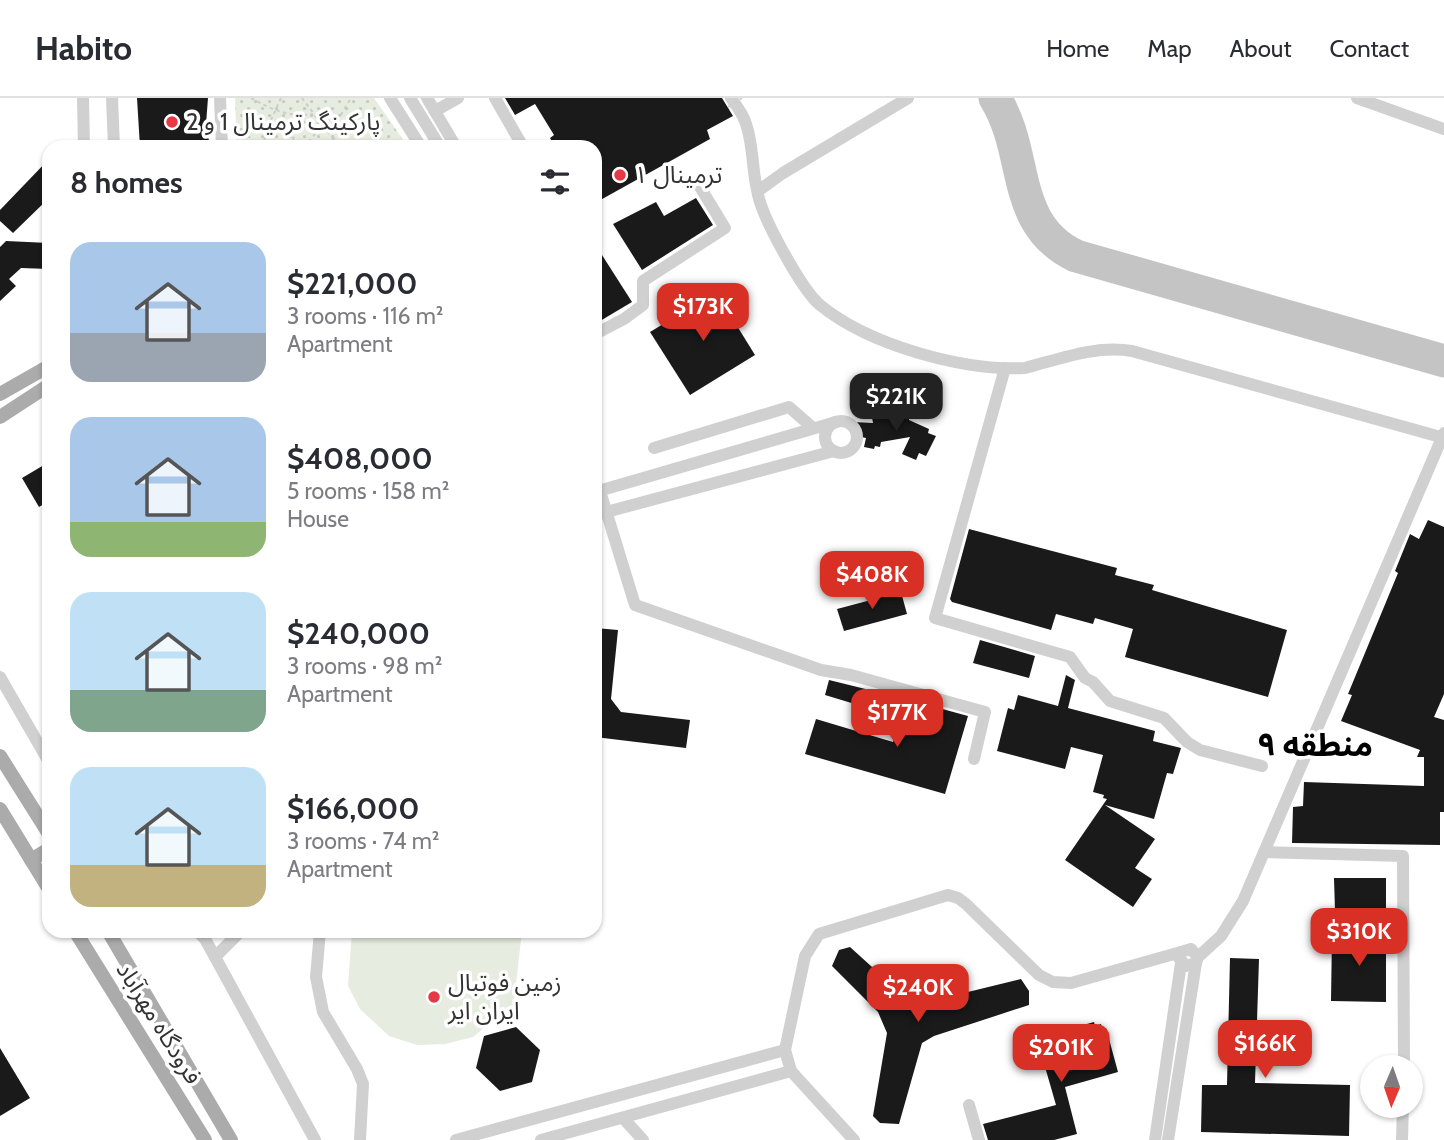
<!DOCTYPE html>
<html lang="en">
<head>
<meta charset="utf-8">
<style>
  :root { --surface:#fff; --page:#f7f7f7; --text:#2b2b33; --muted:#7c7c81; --line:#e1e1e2; --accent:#d93025 }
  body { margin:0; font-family:Cabin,"Noto Sans Arabic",sans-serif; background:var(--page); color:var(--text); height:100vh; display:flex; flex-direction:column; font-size:26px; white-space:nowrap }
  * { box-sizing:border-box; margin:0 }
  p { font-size:23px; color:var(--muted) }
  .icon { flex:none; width:38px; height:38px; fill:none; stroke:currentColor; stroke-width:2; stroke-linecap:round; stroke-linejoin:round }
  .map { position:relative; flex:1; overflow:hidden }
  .sheet { position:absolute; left:42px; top:42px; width:560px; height:798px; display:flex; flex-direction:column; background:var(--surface); border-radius:21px; box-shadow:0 2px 5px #0004 }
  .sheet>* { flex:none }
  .needle { width:46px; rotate:182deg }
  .buttons { position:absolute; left:1360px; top:957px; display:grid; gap:14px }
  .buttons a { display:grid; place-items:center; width:63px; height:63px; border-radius:50%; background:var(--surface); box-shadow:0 2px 5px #0004; font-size:35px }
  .price { position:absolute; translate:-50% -60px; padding:0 16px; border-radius:14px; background:var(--accent); color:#fff; font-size:23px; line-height:46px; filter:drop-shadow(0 2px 4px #0008) }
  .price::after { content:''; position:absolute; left:50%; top:42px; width:21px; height:16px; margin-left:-10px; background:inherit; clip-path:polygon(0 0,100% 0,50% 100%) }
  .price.active { background:#222; color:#fff }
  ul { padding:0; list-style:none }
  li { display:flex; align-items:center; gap:21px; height:175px; padding:0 28px }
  li span { display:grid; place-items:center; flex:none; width:196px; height:140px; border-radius:21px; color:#555 }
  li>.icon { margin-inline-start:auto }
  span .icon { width:84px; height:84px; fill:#fffc; stroke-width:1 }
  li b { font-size:30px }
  h2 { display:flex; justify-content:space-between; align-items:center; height:84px; padding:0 28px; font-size:30px }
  header { display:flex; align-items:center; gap:42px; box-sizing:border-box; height:98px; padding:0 35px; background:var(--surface); border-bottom:2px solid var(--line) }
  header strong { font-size:33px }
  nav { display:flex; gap:38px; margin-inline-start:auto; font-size:24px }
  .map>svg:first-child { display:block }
</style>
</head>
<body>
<header>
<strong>Habito</strong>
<nav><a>Home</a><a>Map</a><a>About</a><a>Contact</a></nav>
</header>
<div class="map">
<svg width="1444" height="1042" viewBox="0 0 1444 1042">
  <defs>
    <pattern id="park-dots" width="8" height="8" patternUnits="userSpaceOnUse" patternTransform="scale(1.75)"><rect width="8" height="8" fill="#e6ecdf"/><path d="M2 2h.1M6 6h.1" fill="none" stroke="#c6cbc0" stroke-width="1.8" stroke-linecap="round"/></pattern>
  </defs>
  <rect width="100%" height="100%" fill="#fff"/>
  <polygon fill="url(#park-dots)" points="235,0 374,0 404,43 404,47 403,49 237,49"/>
  <polygon fill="#e6ecdf" points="352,833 522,833 512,920 496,920 473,939 445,946 417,947 389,938 360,911 348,888"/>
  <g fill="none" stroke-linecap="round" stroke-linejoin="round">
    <path stroke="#c4c4c4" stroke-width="33" d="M995 0C1030 56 1009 126 1076 158L1444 263"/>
  </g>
  <g fill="#1a1a1a">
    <polygon points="137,0 208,0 206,26 210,49 140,49"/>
    <polygon points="505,0 722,0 733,18 707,32 710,41 595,105 595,49 555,49 550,40 554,37 535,6 515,17"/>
    <polygon points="49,61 49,100 13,135 0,123 0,112"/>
    <polygon points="696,100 713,127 642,172 613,126 656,104 664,118"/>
    <polygon points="6,143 49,145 49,171 21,170 9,181 16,188 0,203 0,149"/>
    <polygon points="602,157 632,204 595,226 595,161"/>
    <polygon points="716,194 755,257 690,297 650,234"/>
    <polygon points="871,314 886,314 909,321 909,322 929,331 928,335 936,338 926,358 919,355 916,362 902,356 910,339 881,344 880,349 875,348 874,351 864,349 866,340 861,339 854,324 873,325"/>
    <polygon points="49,364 49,403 39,409 22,380"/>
    <polygon points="1428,422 1444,429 1444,596 1434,619 1444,622 1444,714 1440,714 1440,747 1292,745 1293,709 1303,708 1304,684 1424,688 1424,659 1417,659 1420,652 1341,623 1352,597 1348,596 1398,475 1395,473 1410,436 1419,441"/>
    <polygon points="969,431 1117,470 1115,477 1154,487 1152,492 1287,532 1268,599 1125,559 1133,531 1095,520 1093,526 1056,516 1051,532 952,504 950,501"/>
    <polygon points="901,494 907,516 844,533 837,511"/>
    <polygon points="595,530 618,532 611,601 621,614 690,622 686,650 595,639"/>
    <polygon points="980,542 1035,558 1029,580 973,565"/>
    <polygon points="1066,577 1075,582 1068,610 1155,633 1153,643 1181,650 1173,676 1167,675 1154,721 1105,707 1155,741 1135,770 1152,781 1133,809 1065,762 1107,701 1103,700 1104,697 1093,694 1103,657 1071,649 1065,671 997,653 1008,610 1014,612 1018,597 1058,608"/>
    <polygon points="829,582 906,601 901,620 825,597"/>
    <polygon points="924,606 968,618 945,696 805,656 816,621 893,644 896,636 907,628 917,631"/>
    <polygon points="1334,780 1386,780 1386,813 1335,813"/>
    <polygon points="1332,836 1386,837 1386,904 1331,903"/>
    <polygon points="850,849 904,898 917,904 927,904 1021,881 1029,893 1029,907 934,938 922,945 899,1026 880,1025 873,1018 887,935 878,914 832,868 839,852"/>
    <polygon points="1230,860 1259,861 1255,985 1350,987 1349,1038 1201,1034 1202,987 1227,987"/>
    <polygon points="1094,924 1095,928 1101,926 1102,931 1106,930 1118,974 1065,989 1077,1036 1054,1042 988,1042 983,1026 1056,1007 1039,948 1044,946 1043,943 1049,941 1048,937"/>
    <polygon points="516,929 540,952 532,984 500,993 476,970 484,938"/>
    <polygon points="0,950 30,1000 0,1018"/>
  </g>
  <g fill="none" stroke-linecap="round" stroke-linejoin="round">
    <g stroke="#cdcdcd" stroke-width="2" stroke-dasharray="3.5 3.5" stroke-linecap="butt">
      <path d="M251 0C271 11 289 20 313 16"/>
      <polyline points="302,0 326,32 343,49"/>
      <polyline points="330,35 351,0"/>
      <polyline points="263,49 266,33 281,0"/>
      <polyline points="292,49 294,37 302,19"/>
      <polyline points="304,49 322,28"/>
      <polyline points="332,49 335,45 332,40"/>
    </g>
    <g stroke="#d0d0d0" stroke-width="12">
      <polyline points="83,0 84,49"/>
      <polyline points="112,0 114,49"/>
      <polyline points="220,0 222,49"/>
      <polyline points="390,0 421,49"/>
      <polyline points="410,0 440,49"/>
      <polyline points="427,0 456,49"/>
      <polyline points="495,0 523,49"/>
      <path d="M731 0C736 7 742 15 745 23 755 49 751 80 761 107 769 130 802 192 820 207 869 247 962 273 1025 270 1060 261 1095 247 1132 253L1444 340"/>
      <polyline points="1357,0 1444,31"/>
      <polyline points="435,13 458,0"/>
      <polyline points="758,93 783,75 908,0"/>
      <polyline points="595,236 624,221 643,207 643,183 725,130 697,84"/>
      <polyline points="1005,270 935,520 1070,559 1085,580 1093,584 1110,603 1164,620 1187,644 1200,652 1262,668"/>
      <circle cx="841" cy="339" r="16"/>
      <polyline points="654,350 789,309 813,330"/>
      <polyline points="600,393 635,507 821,572 851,577 985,614 974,661"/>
      <polyline points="595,394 836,324"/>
      <polyline points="595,417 834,353"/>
      <polyline points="0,579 49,664"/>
      <polyline points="1264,754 1403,758 1404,970"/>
      <polyline points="197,833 205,841 215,859 315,1042"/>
      <polyline points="320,833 316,879 323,914 357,971 363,986 360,1042"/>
      <polyline points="215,859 241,833"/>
      <polyline points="1198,859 1191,851 1181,854 1179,860 1186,868 1196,865 1198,859 1221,838 1243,803 1444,335"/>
      <polyline points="969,1007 979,1042"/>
      <polyline points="623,1020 643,1042"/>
      <polyline points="456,1042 785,952"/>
      <polyline points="541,1042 791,973"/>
      <polyline points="854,1042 791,973 785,952 805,858 819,836 948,797 958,800 966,806 1039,877 1053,884 1071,885 1181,854"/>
      <polyline points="1155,1042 1181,865"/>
      <polyline points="1168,1042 1196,865"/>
      <polyline points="1402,1042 1403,1008"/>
    </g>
    <g stroke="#ababab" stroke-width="14">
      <polyline points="0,296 49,268"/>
      <polyline points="0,319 49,287"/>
      <polyline points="0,658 49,736"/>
      <polyline points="0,711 49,791"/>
      <polyline points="31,762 49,751"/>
      <polyline points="75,833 205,1042"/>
      <polyline points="108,833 231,1042"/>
    </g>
    <polyline stroke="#cdcdcd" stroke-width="2" stroke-dasharray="3.5 3.5" stroke-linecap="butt" points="728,9 742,0"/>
  </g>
  <g fill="#e63946" stroke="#fff" stroke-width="2.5">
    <circle cx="172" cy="24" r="7"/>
    <circle cx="620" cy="77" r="7"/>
    <circle cx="434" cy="899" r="7"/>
  </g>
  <g text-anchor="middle" stroke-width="7" stroke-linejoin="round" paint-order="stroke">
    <g font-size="24" fill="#333" stroke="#fff" text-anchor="start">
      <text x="186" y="32">پارکینگ ترمینال 1 و 2</text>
      <text x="634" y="85">ترمینال ۱</text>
      <text x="448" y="893">زمین فوتبال<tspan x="448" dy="28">ایران ایر</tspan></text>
    </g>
    <g font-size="24" fill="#333" stroke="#fff">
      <text transform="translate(159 925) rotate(58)" y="8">فرودگاه مهرآباد</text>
    </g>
    <g font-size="32" font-weight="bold" fill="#000" stroke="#fff">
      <text x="1315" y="658">منطقه ۹</text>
    </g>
  </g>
</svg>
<div class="buttons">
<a><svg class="needle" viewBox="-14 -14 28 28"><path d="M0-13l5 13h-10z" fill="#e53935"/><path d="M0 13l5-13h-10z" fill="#7c7c81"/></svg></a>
</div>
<b class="price" style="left:703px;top:245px">$173K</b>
<b class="price active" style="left:896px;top:335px">$221K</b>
<b class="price" style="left:872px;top:513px">$408K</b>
<b class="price" style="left:897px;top:651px">$177K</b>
<b class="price" style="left:1359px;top:870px">$310K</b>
<b class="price" style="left:918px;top:926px">$240K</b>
<b class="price" style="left:1265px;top:982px">$166K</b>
<b class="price" style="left:1061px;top:986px">$201K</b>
<section class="sheet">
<h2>8 homes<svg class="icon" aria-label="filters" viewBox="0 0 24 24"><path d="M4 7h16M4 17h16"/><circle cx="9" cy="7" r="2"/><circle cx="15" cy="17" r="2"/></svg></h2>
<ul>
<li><span style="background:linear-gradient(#a9c7e8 65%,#9aa5b1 0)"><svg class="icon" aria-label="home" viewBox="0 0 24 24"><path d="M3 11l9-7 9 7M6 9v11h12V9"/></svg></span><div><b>$221,000</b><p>3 rooms · 116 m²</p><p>Apartment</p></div></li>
<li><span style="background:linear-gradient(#a9c7e8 75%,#8fb573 0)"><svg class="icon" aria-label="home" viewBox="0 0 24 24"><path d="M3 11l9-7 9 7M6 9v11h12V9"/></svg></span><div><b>$408,000</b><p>5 rooms · 158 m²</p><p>House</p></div></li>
<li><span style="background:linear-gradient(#bfe0f5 70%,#7fa58c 0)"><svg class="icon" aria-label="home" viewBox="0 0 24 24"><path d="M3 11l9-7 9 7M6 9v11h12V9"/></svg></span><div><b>$240,000</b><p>3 rooms · 98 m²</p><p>Apartment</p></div></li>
<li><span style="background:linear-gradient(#bfe0f5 70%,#c2b280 0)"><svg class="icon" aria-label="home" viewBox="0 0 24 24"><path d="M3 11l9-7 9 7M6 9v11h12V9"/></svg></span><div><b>$166,000</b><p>3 rooms · 74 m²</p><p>Apartment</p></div></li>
</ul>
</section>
</div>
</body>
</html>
